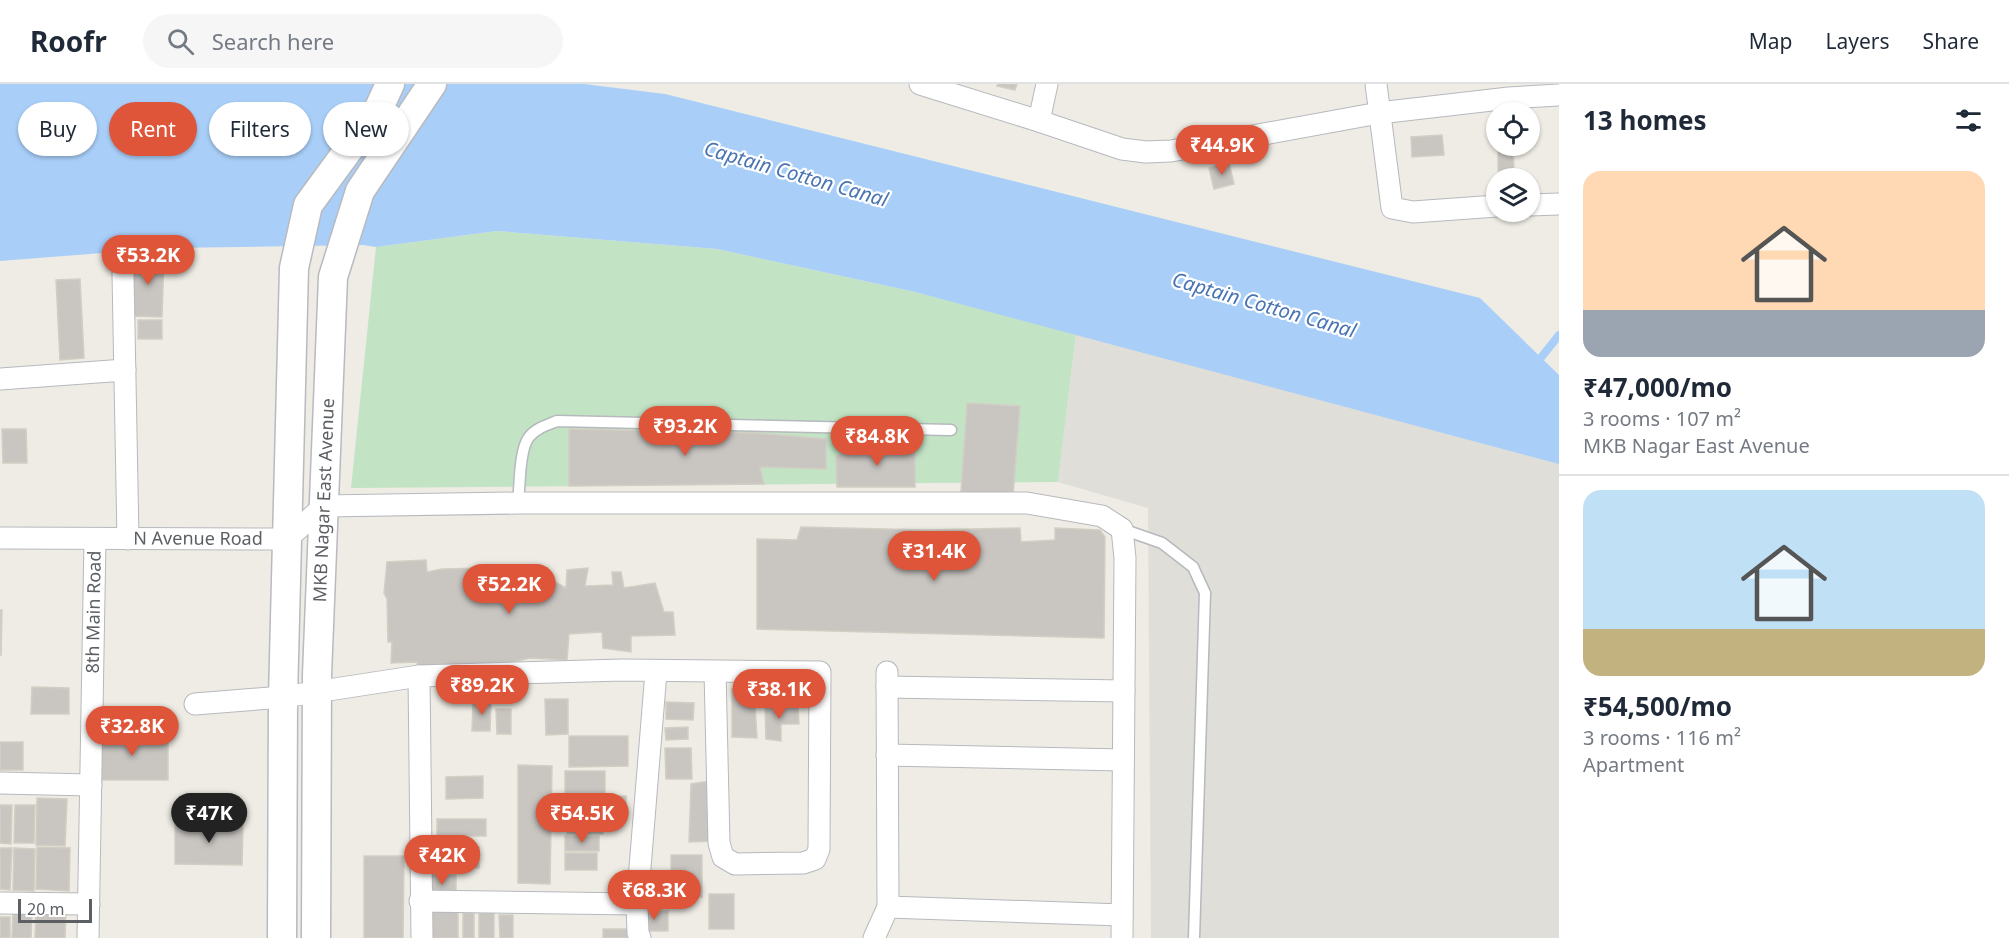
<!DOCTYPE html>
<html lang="en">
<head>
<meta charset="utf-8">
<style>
  :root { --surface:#fff; --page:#f6f6f7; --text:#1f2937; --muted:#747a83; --line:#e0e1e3; --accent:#de553a }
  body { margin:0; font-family:"Noto Sans",sans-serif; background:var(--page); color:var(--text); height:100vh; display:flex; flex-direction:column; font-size:22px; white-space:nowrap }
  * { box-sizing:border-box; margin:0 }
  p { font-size:20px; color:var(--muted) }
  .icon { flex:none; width:33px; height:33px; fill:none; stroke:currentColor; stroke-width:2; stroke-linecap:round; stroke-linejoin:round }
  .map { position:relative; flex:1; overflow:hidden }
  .details { display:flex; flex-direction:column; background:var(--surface); width:450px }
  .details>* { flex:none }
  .top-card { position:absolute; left:18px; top:18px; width:570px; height:54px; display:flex; gap:12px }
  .controls { position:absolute; left:1486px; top:18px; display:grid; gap:12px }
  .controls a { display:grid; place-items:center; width:54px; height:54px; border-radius:50%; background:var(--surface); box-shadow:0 2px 4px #0004; font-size:30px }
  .scale { position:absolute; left:18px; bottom:15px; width:74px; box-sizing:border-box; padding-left:6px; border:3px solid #5c5f64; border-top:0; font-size:16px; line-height:21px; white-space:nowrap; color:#5c5f64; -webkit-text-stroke:4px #fff; paint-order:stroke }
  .price { position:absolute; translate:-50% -51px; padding:0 14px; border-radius:21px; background:var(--accent); color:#fff; font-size:20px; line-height:39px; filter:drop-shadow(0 2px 3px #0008) }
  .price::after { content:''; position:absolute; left:50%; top:36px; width:18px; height:14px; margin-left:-9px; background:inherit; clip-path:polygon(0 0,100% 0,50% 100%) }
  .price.active { background:#222; color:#fff }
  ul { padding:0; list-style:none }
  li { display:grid; align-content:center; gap:12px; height:318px; padding:0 24px }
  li+li { border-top:2px solid var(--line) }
  li span { display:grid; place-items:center; height:186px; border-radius:18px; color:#555 }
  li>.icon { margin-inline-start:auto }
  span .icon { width:108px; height:108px; fill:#fffc; stroke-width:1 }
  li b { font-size:26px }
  h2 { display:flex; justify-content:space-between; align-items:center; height:72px; padding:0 24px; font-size:26px }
  .pill { padding:0 21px; border-radius:27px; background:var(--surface); box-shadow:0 2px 4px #0004; font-size:21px; line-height:54px }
  .pill.active { background:var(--accent); color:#fff }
  header { display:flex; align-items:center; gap:36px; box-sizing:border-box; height:84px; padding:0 30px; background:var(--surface); border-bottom:2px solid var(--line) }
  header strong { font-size:28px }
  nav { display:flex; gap:33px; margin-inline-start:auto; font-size:21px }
  .search { width:420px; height:54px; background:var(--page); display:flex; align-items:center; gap:15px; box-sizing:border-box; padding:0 21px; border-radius:33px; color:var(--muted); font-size:22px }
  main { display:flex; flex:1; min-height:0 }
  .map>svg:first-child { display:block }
</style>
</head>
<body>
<header>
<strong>Roofr</strong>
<div class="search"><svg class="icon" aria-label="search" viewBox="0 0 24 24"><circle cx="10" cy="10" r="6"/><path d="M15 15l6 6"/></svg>Search here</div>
<nav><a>Map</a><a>Layers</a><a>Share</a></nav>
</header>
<main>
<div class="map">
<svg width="1559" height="854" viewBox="0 0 1559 854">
  <rect width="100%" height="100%" fill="#eeece4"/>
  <polygon fill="#dfded8" points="1076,250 1559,380 1559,854 1151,854 1148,424 1058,398"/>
  <polygon fill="#c2e4c5" points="497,147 717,165 915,208 1076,250 1058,398 351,404 376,163"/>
  <polygon fill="#a9cff9" points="0,0 584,0 665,10 1480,214 1559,291 1559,380 915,208 717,165 497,147 376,163 363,161 166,164 0,177"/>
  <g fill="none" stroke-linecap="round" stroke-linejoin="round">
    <polyline stroke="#a9cff9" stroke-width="8" points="1536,280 1559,251"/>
  </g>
  <g fill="#c9c6c2" stroke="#d2cec3" stroke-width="1.5">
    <polygon points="998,0 1017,0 1015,6 997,2"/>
    <polygon points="1442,51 1444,71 1412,73 1411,53"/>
    <polygon points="1513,67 1514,87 1498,87 1498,68"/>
    <polygon points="1229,79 1234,100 1214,105 1209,84"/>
    <polygon points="134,172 164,172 162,233 132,232"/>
    <polygon points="80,195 84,274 60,276 56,196"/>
    <rect x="138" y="236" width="24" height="19"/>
    <polygon points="967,319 1020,322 1013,412 961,408"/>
    <polygon points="2,345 26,345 27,379 3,379"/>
    <polygon points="569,345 756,349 826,355 826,385 760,383 764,400 569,402"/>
    <polygon points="860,361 915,361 915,403 837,403 836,372"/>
    <polygon points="801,443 927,446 1020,444 1021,458 1055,456 1055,444 1100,446 1105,453 1104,554 757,545 757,455 797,456"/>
    <polygon points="426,476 427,488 442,485 527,483 566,504 567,486 588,484 585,502 613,501 612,488 621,488 624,504 655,499 664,528 673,528 675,551 631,552 631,568 603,564 602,548 569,550 567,576 530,574 490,584 418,586 417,578 391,579 392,558 388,558 387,515 384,509 387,478"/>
    <polygon points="0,526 2,526 1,571 0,571"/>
    <polygon points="32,603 69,604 69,630 31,630"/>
    <polygon points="732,605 754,605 757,654 732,653"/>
    <polygon points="545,615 568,615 568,650 546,651"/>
    <polygon points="473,617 491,617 490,647 472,647"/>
    <polygon points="666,618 694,619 693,636 666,635"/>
    <polygon points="765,622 798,622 799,640 781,640 781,657 766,655"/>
    <polygon points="496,625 511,625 511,650 497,650"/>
    <polygon points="688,643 688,655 666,656 665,644"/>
    <rect x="97" y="650" width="71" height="46"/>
    <polygon points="569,652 628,652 628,682 569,683"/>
    <rect x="0" y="658" width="23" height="28"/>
    <polygon points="665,664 691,664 692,695 666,695"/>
    <polygon points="518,681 552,682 550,800 518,799"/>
    <rect x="565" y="687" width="40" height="23"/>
    <polygon points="483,692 483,714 446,715 446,693"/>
    <polygon points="717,696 716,757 689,758 691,700"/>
    <polygon points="598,712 626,712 626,732 599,732"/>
    <polygon points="567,713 594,713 594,731 567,732"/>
    <polygon points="37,714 67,715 65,762 36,761"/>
    <polygon points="0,721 12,721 11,760 0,759"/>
    <polygon points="15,721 35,721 34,759 14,759"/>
    <rect x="567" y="734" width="36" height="16"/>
    <rect x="437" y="735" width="49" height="17"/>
    <polygon points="175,740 243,740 242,781 175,780"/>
    <rect x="565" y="752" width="34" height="15"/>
    <polygon points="37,763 70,764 69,807 36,805"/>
    <polygon points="445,763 479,763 479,784 446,784"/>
    <polygon points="0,764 12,764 10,806 0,805"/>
    <polygon points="14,764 35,765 34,807 13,806"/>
    <rect x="565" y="769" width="32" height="17"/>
    <rect x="671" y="771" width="31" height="42"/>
    <polygon points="364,772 404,772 403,854 364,854"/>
    <polygon points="429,791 456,791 456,813 429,814"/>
    <rect x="709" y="810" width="25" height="35"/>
    <polygon points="36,825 66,826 65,854 35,854"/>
    <rect x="428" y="827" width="30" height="27"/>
    <rect x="641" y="827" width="27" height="20"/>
    <polygon points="13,828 32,828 31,854 12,854"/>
    <rect x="463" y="829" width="11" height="25"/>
    <rect x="479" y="829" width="15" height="25"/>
    <polygon points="499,831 513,831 513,854 500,854"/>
    <rect x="0" y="833" width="10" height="21"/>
    <rect x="603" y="845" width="27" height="9"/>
  </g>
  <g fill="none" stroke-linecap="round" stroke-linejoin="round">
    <defs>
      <g id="lane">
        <path d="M518 419C520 403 519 366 529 353 536 344 547 341 557 337L951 346"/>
        <polyline points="1122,445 1162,459 1193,483 1205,509 1194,854"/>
      </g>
      <g id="street">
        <polyline points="920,0 1039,37 1122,65 1146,68 1171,67 1379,29 1509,14 1559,11"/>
        <polyline points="1376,0 1392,124 1413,128 1497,122"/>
        <polyline points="1039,37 1047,0"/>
        <polyline points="1530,121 1559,120"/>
        <polyline points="123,190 128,455"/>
        <polyline points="0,295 125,286"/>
        <path id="s1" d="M0 454 287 455 324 422 518 419H1027L1102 432 1122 445 1125 474 1122 854"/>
        <polyline points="419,592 422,854"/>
        <polyline points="887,603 1124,607"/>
        <polyline points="195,620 283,613 419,592 622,586 820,588 819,765 815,775 803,779 735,780 723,773 719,759 715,587"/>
        <polyline points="887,671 1123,676"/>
        <polyline points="0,699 91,701"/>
        <polyline points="420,817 637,820"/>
        <polyline points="0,819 89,820"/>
        <polyline points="888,823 1122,831"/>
        <path id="s2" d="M88 854 95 455"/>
        <polyline points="640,854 638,849 637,820 656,588"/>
        <polyline points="874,854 888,823 887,588"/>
      </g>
      <g id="secondary">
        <polyline points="282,854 283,613 294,184 308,121 379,24 390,0"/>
        <path id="s3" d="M316 854 317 591 333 193 360 107 432 0"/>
      </g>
    </defs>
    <use href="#lane" stroke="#b6b9bd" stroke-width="13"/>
    <use href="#street" stroke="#b6b9bd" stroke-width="23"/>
    <use href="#secondary" stroke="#b8babf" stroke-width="31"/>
    <use href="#lane" stroke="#fff" stroke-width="10"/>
    <use href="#street" stroke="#fff" stroke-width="21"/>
    <use href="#secondary" stroke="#fff" stroke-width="28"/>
  </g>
  <g text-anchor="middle" stroke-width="4.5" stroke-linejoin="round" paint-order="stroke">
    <g font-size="18" fill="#5c5f64" stroke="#fff">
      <text dy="6" stroke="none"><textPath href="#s3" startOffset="438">MKB Nagar East Avenue</textPath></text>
      <text dy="6" stroke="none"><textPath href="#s1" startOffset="198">N Avenue Road</textPath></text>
      <text dy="6" stroke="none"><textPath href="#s2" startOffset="326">8th Main Road</textPath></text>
    </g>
    <g font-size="20" font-style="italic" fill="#4974b2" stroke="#fff">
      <text transform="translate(796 90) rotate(16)" y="7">Captain Cotton Canal</text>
      <text transform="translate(1264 221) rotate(16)" y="7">Captain Cotton Canal</text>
    </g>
  </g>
</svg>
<div class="controls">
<a><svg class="icon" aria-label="locate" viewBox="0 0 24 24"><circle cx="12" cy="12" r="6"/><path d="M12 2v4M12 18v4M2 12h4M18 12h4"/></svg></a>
<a><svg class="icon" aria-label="layers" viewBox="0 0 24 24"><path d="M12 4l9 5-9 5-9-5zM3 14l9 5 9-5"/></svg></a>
</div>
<div class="scale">20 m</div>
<b class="price" style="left:1222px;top:92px">₹44.9K</b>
<b class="price" style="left:148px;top:202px">₹53.2K</b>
<b class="price" style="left:685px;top:373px">₹93.2K</b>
<b class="price" style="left:877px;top:383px">₹84.8K</b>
<b class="price" style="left:934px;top:498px">₹31.4K</b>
<b class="price" style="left:509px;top:531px">₹52.2K</b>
<b class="price" style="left:482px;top:632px">₹89.2K</b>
<b class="price" style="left:779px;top:636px">₹38.1K</b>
<b class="price" style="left:132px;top:673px">₹32.8K</b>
<b class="price active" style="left:209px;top:760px">₹47K</b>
<b class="price" style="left:582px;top:760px">₹54.5K</b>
<b class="price" style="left:442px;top:802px">₹42K</b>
<b class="price" style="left:654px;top:837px">₹68.3K</b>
<div class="top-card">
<a class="pill">Buy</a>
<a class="pill active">Rent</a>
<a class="pill">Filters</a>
<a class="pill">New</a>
</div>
</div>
<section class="details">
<h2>13 homes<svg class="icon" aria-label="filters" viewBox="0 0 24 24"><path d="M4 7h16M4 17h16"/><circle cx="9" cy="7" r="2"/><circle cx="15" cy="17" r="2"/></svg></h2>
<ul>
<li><span style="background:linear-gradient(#ffd9b3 75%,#9aa5b1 0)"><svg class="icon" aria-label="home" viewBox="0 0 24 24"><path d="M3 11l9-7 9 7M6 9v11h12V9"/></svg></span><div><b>₹47,000/mo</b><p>3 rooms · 107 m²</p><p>MKB Nagar East Avenue</p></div></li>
<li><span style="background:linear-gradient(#bfe0f5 75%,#c2b280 0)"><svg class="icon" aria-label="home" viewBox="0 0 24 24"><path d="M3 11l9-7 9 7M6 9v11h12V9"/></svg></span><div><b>₹54,500/mo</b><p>3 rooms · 116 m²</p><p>Apartment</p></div></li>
</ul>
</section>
</main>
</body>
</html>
